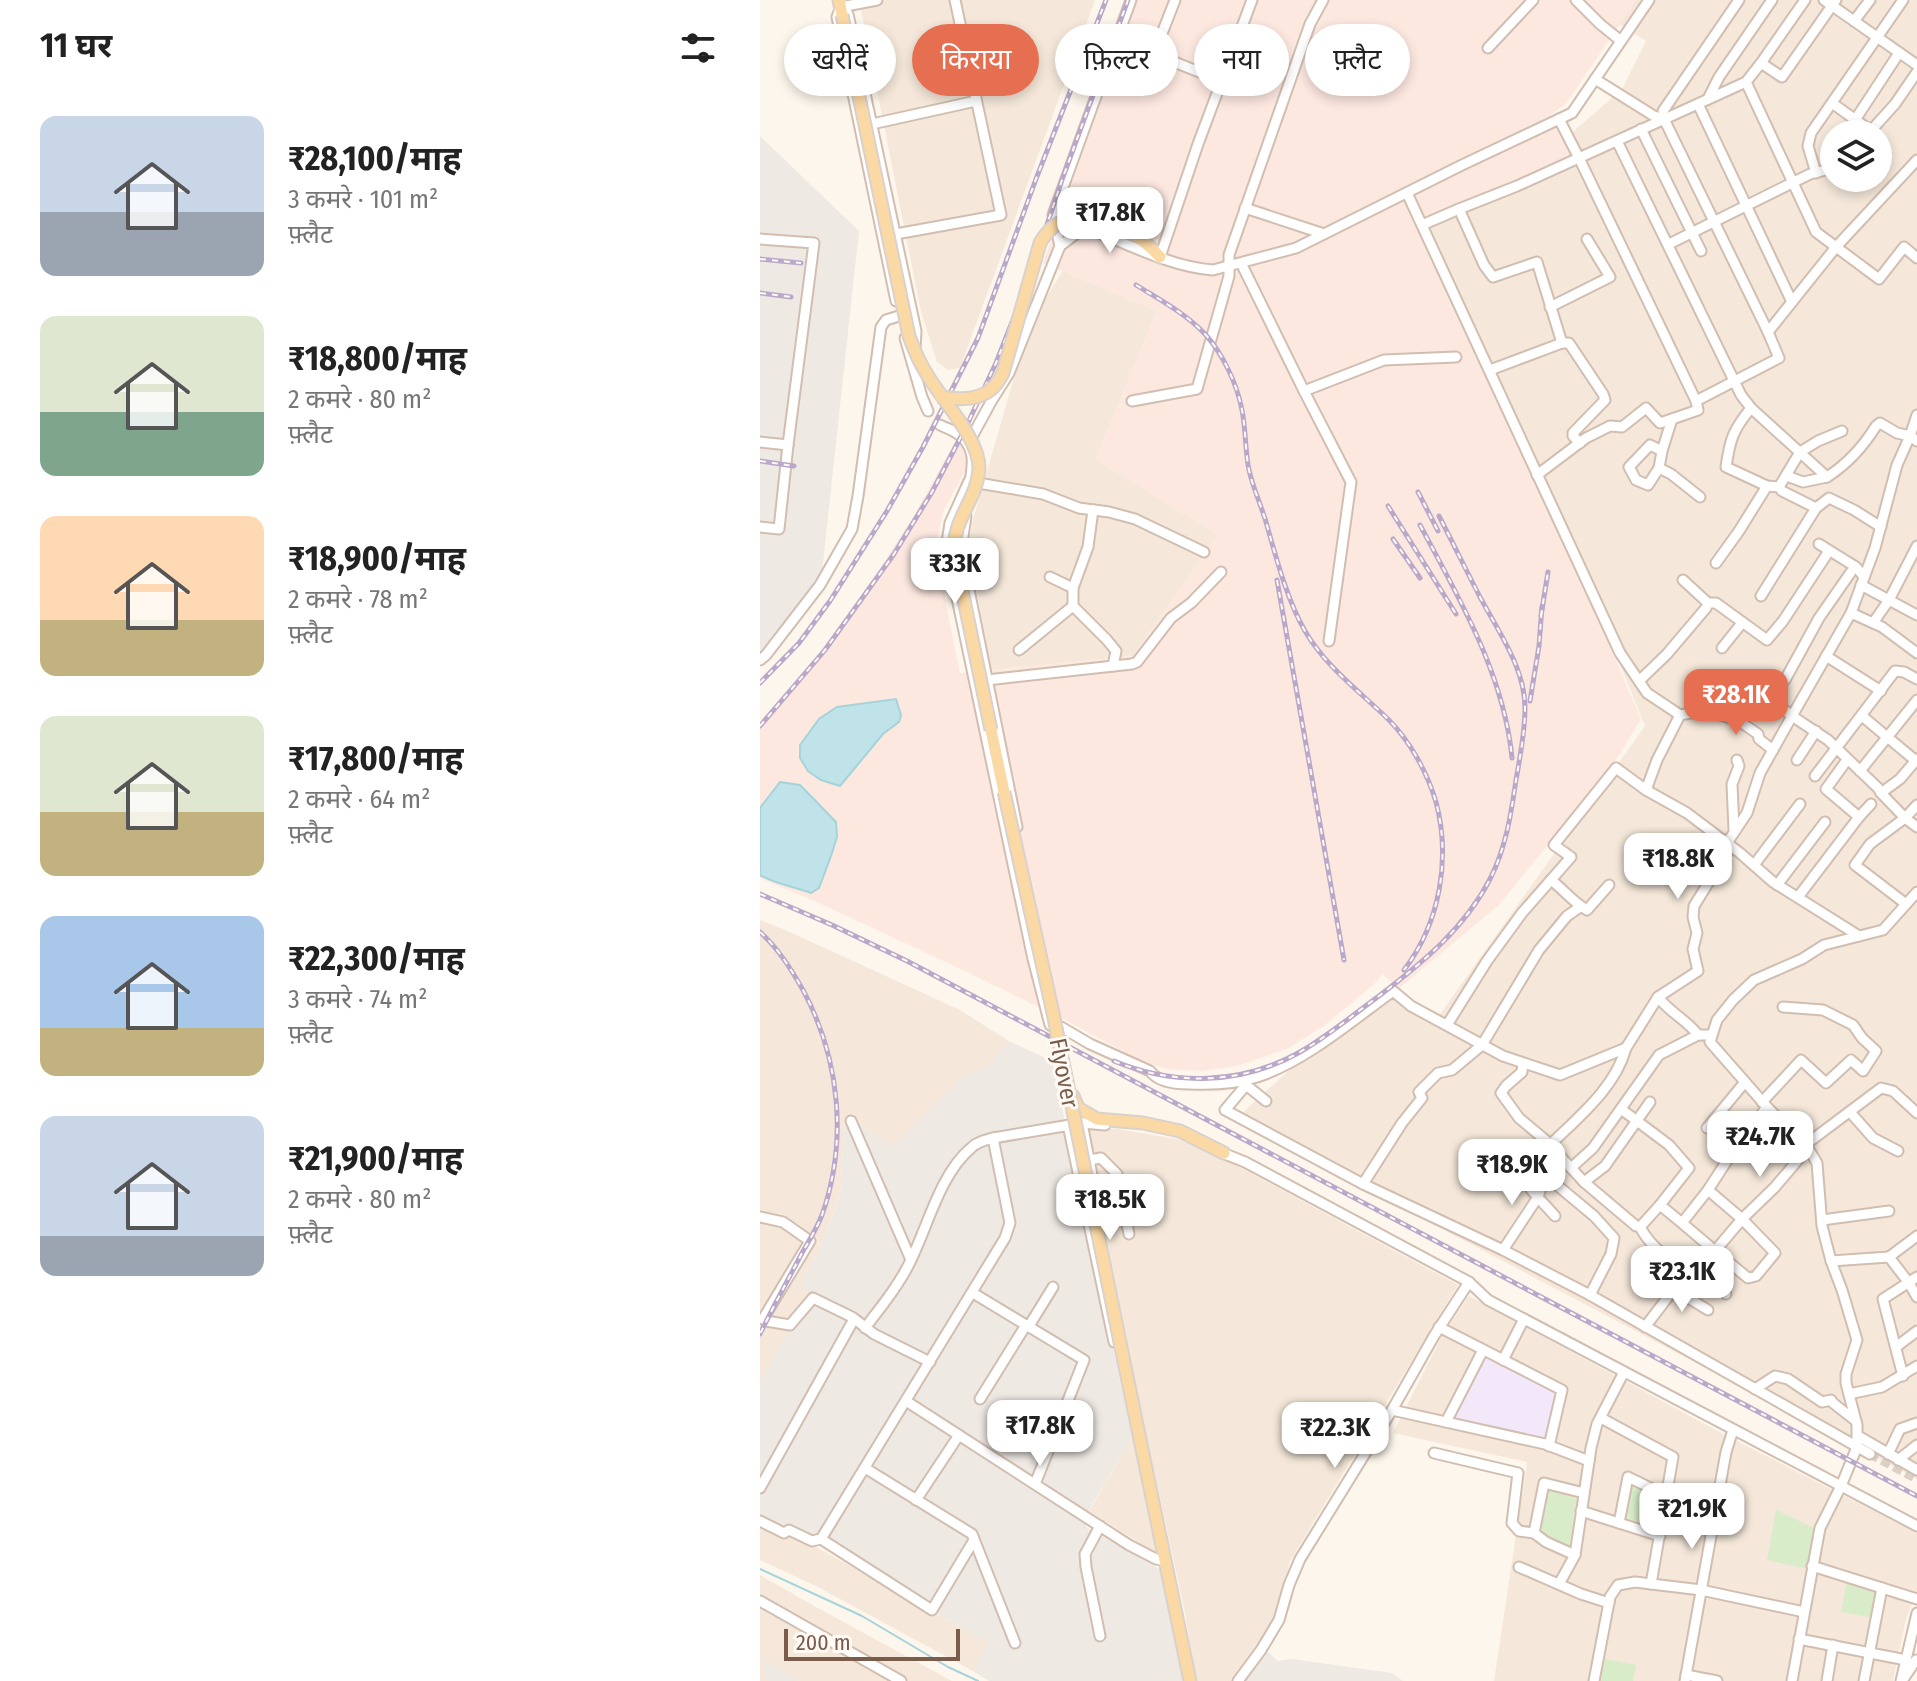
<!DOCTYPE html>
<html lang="hi">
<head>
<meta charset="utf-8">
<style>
  :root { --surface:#fff; --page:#f2f2f2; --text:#222; --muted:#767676; --accent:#e76f51 }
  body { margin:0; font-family:"Fira Sans Condensed","Noto Sans Devanagari",sans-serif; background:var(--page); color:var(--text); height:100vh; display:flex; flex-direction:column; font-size:30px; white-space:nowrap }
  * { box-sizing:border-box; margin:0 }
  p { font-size:26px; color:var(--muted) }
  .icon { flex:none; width:44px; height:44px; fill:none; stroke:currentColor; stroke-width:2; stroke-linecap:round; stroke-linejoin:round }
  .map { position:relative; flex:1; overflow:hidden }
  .sheet { display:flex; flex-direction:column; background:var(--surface); width:760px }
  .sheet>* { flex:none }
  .banner { position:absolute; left:24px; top:24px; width:760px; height:72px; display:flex; gap:16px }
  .tools { position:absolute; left:1060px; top:120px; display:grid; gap:16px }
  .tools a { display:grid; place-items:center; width:72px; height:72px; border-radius:50%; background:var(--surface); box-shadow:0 4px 12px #0003; font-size:40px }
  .scale { position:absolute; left:24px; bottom:20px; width:176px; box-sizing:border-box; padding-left:8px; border:4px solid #7a5c4d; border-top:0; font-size:22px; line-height:28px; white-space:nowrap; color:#7a5c4d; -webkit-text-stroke:6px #fffaf3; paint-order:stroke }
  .price { position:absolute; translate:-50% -68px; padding:0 18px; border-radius:16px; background:#fff; color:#222; font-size:26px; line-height:52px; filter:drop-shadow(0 2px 4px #0008) }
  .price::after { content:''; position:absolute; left:50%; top:48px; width:24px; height:18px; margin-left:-12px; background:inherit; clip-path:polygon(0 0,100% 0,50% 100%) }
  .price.active { background:var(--accent); color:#fff }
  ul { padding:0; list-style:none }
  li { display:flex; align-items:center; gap:24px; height:200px; padding:0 40px }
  li span { display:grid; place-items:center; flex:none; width:224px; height:160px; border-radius:16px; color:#555 }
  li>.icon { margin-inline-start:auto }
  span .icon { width:96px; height:96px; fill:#fffc; stroke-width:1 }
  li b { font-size:34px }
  h2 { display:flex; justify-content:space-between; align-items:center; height:96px; padding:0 40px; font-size:34px }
  .chip { padding:0 28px; border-radius:36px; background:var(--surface); box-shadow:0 4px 12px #0003; font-size:28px; line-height:72px }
  .chip.active { background:var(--accent); color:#fff }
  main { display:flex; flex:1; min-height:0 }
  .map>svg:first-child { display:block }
</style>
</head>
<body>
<main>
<section class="sheet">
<h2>11 घर<svg class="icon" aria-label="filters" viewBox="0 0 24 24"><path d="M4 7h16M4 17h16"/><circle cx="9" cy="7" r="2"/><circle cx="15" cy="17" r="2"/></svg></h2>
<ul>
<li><span style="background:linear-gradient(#c9d6e8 60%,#9aa5b1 0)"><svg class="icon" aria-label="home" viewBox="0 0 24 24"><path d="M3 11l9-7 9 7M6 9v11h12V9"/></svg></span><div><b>₹28,100/माह</b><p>3 कमरे · 101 m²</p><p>फ़्लैट</p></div></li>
<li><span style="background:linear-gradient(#dfe7d0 60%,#7fa58c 0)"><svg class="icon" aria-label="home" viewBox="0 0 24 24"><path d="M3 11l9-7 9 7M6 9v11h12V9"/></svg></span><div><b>₹18,800/माह</b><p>2 कमरे · 80 m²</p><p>फ़्लैट</p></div></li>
<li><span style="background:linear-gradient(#ffd9b3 65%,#c2b280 0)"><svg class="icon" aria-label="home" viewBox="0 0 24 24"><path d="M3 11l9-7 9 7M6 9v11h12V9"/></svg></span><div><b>₹18,900/माह</b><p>2 कमरे · 78 m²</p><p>फ़्लैट</p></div></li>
<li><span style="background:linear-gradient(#dfe7d0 60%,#c2b280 0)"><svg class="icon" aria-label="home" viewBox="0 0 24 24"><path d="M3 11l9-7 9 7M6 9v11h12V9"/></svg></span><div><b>₹17,800/माह</b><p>2 कमरे · 64 m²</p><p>फ़्लैट</p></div></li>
<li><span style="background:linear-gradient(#a9c7e8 70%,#c2b280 0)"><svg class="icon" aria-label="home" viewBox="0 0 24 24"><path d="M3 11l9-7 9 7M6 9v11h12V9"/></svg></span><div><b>₹22,300/माह</b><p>3 कमरे · 74 m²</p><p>फ़्लैट</p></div></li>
<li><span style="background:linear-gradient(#c9d6e8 75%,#9aa5b1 0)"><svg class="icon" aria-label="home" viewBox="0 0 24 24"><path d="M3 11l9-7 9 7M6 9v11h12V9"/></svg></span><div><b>₹21,900/माह</b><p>2 कमरे · 80 m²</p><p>फ़्लैट</p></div></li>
</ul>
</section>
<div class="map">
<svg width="1157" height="1681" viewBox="0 0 1157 1681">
  <rect width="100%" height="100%" fill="#fdf6ec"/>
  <g fill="#f5e8da" fill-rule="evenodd">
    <polygon points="99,0 335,0 200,368 188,370 177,362 161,312"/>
    <path d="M820 0H1157V1479L475 1120 528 1071 633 990 678 1017 885 726 835 603 650 206 806 138 862 89 886 41ZM1074 134H1118V178H1074Z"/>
    <polygon points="303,271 397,311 336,459 458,535 373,656 231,670 209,548 212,523 262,350 280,307"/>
    <polygon points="0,920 23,929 200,1010 249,1041 226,1067 202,1079 132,1147 92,1118 85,1118 80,1196 58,1252 40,1285 52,1295 0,1381"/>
    <polygon points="325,1127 358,1129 417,1139 450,1151 698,1285 530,1561 514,1621 472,1681 436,1681 425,1613 374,1378"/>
    <polygon points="709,1296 963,1434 1157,1533 1157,1591 1146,1619 1133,1681 734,1681 767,1462 633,1433 682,1336"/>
    <polygon points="372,1437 399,1552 389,1549 329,1511"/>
    <polygon points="0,1516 229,1643 213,1671 56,1586 0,1560"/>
    <polygon points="0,1575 56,1607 192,1681 39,1681 2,1660 8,1681 0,1681"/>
  </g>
  <polygon fill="#fde8e0" points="378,0 876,0 806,104 791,114 813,165 656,221 824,586 881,719 853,765 739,905 638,989 623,974 614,984 565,1025 529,1048 477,1066 442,1071 406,1069 377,1059 307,1021 207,972 61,904 0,878 0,724 21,701 71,638 119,570 155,514 196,440 208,448 204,473 184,510 176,543 187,609 200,673 373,656 458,535 336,459 397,311 283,263"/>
  <g fill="#efe9e4">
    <polygon points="0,136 99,231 62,572 0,659"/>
    <polygon points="249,1041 292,1061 372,1437 330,1508 326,1527 403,1571 425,1681 229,1681 213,1671 229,1643 179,1615 169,1600 67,1538 49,1543 0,1516 0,1381 51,1295 40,1285 58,1252 80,1197 85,1118 92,1118 132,1147 204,1077 226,1067"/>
    <polygon points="506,1650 518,1661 532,1659 632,1673 643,1681 483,1681"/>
    <polygon points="1,1659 39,1681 8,1681"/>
  </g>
  <polygon fill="#f3e8fa" points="726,1355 798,1393 787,1440 694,1420"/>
  <g fill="#d8ecc9">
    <polygon points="872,1483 902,1500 896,1528 867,1518"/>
    <polygon points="785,1487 816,1499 809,1549 778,1533"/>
    <polygon points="1016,1510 1056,1529 1047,1569 1007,1560"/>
    <polygon points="1087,1581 1118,1590 1113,1618 1081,1612"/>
    <polygon points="845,1659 876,1665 873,1681 841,1681"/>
  </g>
  <g fill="#bfe3e8" stroke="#a5d3da" stroke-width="2">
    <polygon points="136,699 141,715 139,722 123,734 80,786 61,780 48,771 40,758 40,745 59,719 77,707"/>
    <path d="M20 782 40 785 76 822 77 837 71 856 59 888 51 893C35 887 16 884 0 875V808Z"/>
  </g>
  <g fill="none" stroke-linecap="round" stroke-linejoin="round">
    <polyline stroke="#a5d3da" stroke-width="2" points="0,1569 102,1616 188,1667 218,1681"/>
    <polyline stroke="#dcd0c4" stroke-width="9" stroke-dasharray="9 4.5" stroke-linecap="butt" points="1110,1454 1157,1479"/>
    <defs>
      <g id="minor">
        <polyline points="415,0 394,54 462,81"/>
        <polyline points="816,0 840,24 861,41"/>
        <polyline points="1064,0 1157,65"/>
        <polyline points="81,7 77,17 136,301"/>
        <polyline points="81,7 88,14 156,331 155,349"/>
        <polyline points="81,7 117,0"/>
        <polyline points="1094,21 1110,0"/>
        <polyline points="728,48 773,0"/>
        <polyline points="1001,63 1022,77 1076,0"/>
        <polyline points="835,79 894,116 904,119"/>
        <polyline points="986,82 1056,232 1119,279 1144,247 1157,258"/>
        <polyline points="948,99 959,77 1012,0"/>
        <polyline points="1072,103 1111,131"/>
        <polyline points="938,104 1032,302"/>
        <polyline points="799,119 819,158 936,401 938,410 912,419 902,451 899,468 888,485 876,480 869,467 890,445 902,451"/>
        <polyline points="1095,120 1139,53"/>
        <polyline points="112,124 216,101"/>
        <polyline points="881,129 941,251"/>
        <polyline points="1108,134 1135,104 1157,72"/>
        <path d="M857 141 981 395 991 408 1067 477C1089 463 1103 447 1116 426L1120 423 1137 433 1150 436 1157 415"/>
        <polyline points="1056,173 1048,146 1051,133 1143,0"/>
        <polyline points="647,193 860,653 887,693 920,715 897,760 886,790"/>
        <polyline points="485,208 564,234"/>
        <polyline points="699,209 757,186 986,82 1001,63 1045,0"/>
        <polyline points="662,225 699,209 724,265 733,277 777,262 802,343 730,370"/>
        <polyline points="136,234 241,215 195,0"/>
        <polyline points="0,239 54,243 28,445 0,442"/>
        <polyline points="909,244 1050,174 1074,168"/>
        <path d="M300 246 321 230 329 229C368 244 411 267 453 270L536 248 702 165 812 113 889 0"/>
        <polyline points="400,257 438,144 492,0"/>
        <polyline points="481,263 544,391 591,482 569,641"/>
        <polyline points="790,307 850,277 827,239"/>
        <polyline points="1008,332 1076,247 1157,160"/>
        <polyline points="145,338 162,397 168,411"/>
        <polyline points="802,343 809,343 843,394 845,400 813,433 813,436 820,443"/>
        <polyline points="544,391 624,360 696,357"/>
        <polyline points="372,401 437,389 469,276 469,255 550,24 563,0"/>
        <polyline points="936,401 1019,358 1008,332 904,119 903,111 979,0"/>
        <path d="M991 408C973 430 970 439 966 467L1007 486 1019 487 1022 491 1056 508"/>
        <path d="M180 425C186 428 193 430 198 434 222 451 209 476 207 502"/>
        <polyline points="208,444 232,400 249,373 300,246 293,215 371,0"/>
        <polyline points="899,468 911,474 940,497"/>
        <polyline points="777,475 826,438 850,426 862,427 886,408 900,423 912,419"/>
        <polyline points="1027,476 1043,482 1067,477"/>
        <polyline points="209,481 190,523 187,543 190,565 273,959 290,1025 299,1028"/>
        <polyline points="212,482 283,494 319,508 349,512 375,519 444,552"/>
        <polyline points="1019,487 1040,452 1058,441 1082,431"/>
        <polyline points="333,510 328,547 313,588 313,606 347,640 356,651 353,666"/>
        <polyline points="206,516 201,550 257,827"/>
        <polyline points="0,527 19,529 28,445"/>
        <polyline points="1059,544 1096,567 1104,577"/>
        <polyline points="956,563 979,531 1007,486"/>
        <polyline points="290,577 313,588"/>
        <polyline points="1101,585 1157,615"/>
        <polyline points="1001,596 1056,508 1069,498 1094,510 1121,527"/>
        <polyline points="948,603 956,603 1007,640 1023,621 1069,551"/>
        <polyline points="1091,613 1122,627 1157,653"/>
        <polyline points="1113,623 1129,600 1157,546"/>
        <polyline points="962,648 982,623"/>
        <polyline points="259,650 313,606"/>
        <polyline points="1066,656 1121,691"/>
        <polyline points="0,660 6,655 60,585 92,529 98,496 121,327 126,320 139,316"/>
        <polyline points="227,680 372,664 377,662 411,618 431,603 461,572"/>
        <polyline points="1025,680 1059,618 1091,572"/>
        <polyline points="879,681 907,654 946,608 948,603 923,580"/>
        <polyline points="991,686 1011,699 1032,716 1091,613 1115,548 1137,465 1150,436 1157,441"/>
        <path d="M920 715C943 709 957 713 979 721L1005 694"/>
        <polyline points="1102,716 1156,761"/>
        <polyline points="979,721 998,734 999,739 1013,750"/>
        <polyline points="1037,760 1056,731"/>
        <polyline points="1087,760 1066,789 1099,817"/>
        <polyline points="1100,771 1157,700"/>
        <polyline points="1055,776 1135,671 1144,672 1157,679"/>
        <polyline points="1121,793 1140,779 1157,759"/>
        <polyline points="1157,805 1145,818 1157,827"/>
        <polyline points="974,830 972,784 979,766 977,760"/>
        <polyline points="967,843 987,813 1000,773 1032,716 1068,740 1118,788 1121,793 1145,818 1110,844 1095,865 1146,904"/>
        <polyline points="994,865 1040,804"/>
        <path d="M791 880C803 889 814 903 827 910L849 885"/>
        <polyline points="1017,885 1065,822"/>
        <polyline points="1038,897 1099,817 1111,804"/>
        <path d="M898 997C909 1012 927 1020 938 1035"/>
        <polyline points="687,1025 727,961 762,913 811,857 794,845 856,768 886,790 927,813 980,853 1013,882 1099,936"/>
        <path d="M301 1027 330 1044 390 1071C398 1082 416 1084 429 1084 451 1085 476 1084 497 1077 544 1062 593 1020 633 991L651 1006 743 1056 800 1075 866 1048C855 1089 816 1119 787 1148L799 1155 824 1182 876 1226"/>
        <polyline points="866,1048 898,997 938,971 933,949 937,933 933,917 934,906 971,846"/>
        <polyline points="763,1063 762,1072 746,1086 741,1093 759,1118 790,1144"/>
        <polyline points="506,1101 486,1085 465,1110 603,1184 642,1123 662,1098 659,1092 678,1073 692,1070 722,1045 779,950 807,916 820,907"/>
        <polyline points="1002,1102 1041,1060 1066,1083 1091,1060 1103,1071 1116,1051 1102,1038 1093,1025 1063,1010 1023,1007"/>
        <polyline points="861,1109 909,1145 929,1168 900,1205"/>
        <polyline points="1090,1112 1113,1138 1138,1151"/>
        <polyline points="91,1121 151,1260"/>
        <polyline points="322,1123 341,1222"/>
        <polyline points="308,1125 354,1342"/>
        <polyline points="947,1128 985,1082"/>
        <polyline points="1045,1145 1121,1088 1133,1091 1157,1113"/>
        <polyline points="460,1152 485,1162 709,1282 728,1300 1157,1526"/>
        <polyline points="329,1160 341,1158 357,1174 369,1234"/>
        <path d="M757 1168C765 1186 782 1201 795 1216"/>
        <polyline points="811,1168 833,1148 899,1055 938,1035 951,1035"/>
        <polyline points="786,1176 834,1216 854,1238 851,1254 830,1295"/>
        <polyline points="824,1182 845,1166 890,1102"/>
        <polyline points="603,1184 743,1250 830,1295 1110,1454"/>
        <polyline points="360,1189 367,1191 386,1205"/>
        <polyline points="948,1190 982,1219 1015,1187 1048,1148"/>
        <polyline points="0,1217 23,1222 50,1241 3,1319 6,1321 30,1325 53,1298 92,1317 114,1334 170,1362"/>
        <polygon points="982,1219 1015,1253 996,1276 988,1278 955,1251"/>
        <polyline points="1062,1220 1129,1211"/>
        <path d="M922 1223 900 1205 880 1227C894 1253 914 1262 940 1275L955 1251 922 1223 948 1190 970 1156 1007 1107"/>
        <polyline points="743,1250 778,1197 793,1151"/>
        <polyline points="1129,1257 1157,1236"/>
        <polyline points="1071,1261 1129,1257 1149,1283 1157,1297"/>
        <polyline points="879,1268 948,1310"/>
        <polyline points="940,1275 966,1294"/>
        <polyline points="213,1293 324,1360 275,1484"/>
        <polyline points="269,1326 293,1287"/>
        <polyline points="679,1327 802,1390 789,1446"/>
        <polyline points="885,1327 914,1289"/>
        <path d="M105 1328C121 1307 139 1285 150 1262 168 1226 180 1174 211 1148 217 1142 225 1140 233 1138L322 1123 345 1125"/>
        <polyline points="1136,1347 1157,1331"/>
        <polyline points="743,1360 764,1319"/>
        <polyline points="1143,1376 1123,1299 1157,1277"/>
        <polyline points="995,1389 1015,1376 1028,1379 1062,1402 1071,1400 1073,1403 1096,1421"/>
        <polyline points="1089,1394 1122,1387 1157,1366"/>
        <polyline points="220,1399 266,1325"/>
        <polyline points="146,1401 369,1545 396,1559 406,1561"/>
        <polyline points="632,1410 785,1444 829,1461"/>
        <polyline points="841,1418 913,1457 891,1584"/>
        <polyline points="686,1422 723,1350"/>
        <polyline points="1098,1436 1157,1470"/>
        <polyline points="674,1453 758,1473 752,1523 759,1531 774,1533 786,1542 815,1555"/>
        <polyline points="1128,1454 1140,1429 1157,1423"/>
        <polyline points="1138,1460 1157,1445"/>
        <polyline points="105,1468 212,1534 255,1643"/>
        <polyline points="0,1488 94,1319"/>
        <polyline points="156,1500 199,1435"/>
        <polyline points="821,1511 900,1536"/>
        <polyline points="0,1521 24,1533 29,1530 52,1541 61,1539 172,1610 214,1540"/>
        <polyline points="859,1523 868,1477 907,1496"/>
        <polyline points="774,1533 784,1483 824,1493"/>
        <polyline points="61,1539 245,1238 250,1223 233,1138"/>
        <polyline points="1052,1566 1157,1599"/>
        <polyline points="759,1567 821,1594 849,1603"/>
        <polyline points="799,1584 815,1555 831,1448 837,1424 864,1372"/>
        <polyline points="0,1601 141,1681"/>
        <polyline points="340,1636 326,1567 325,1554 340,1526"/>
        <polyline points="1039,1639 1146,1660"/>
        <polyline points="926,1675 957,1681"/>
        <polyline points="1144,1678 1156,1660"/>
        <polyline points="478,1681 501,1650 519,1620 529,1585 540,1559 632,1410 674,1336 709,1282"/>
        <polyline points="834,1681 850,1597 858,1585 875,1582 941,1590 1044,1612"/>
        <polyline points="925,1681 966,1452 973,1430"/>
        <polyline points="1032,1681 1060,1528 1081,1486 1097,1447 1097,1425 1086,1383 1086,1374 1097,1340 1082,1290 1071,1261 1062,1226 1057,1163 1048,1148 1007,1107 950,1042 957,1020 973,1000 994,980 1042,959 1064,945 1123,930 1157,892"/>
        <polyline points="1067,1681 1073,1645"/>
        <polyline points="1104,1681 1122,1588"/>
        <polyline points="1141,1681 1157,1613"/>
      </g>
      <g id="major">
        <polyline points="79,0 82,15"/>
        <path d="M325 215C352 218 382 237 400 257"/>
        <polyline points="231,730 244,792"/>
        <polyline points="313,1096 318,1108 337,1119 383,1123 420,1131 464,1153"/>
        <polyline points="364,1362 430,1681"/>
      </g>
    </defs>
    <use href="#minor" stroke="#d1beb0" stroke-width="13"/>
    <use href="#major" stroke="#dad1cd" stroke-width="15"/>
    <use href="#minor" stroke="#fff" stroke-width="9"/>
    <use href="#major" stroke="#fbd9a5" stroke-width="11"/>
    <defs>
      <g id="rail">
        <polyline points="0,259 41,263"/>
        <path d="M376 285C400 300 425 313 445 334 463 354 477 384 482 410 486 430 485 451 489 470 493 488 501 505 506 522 516 557 527 600 545 631 566 667 598 690 628 719 650 741 667 772 676 802 691 859 680 923 644 970"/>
        <polyline points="0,293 31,297"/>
        <polyline points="0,461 34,466"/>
        <polyline points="658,492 678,531"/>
        <polyline points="628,506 696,614"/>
        <path d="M660 525C699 598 744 674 752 758"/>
        <polyline points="633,539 660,578"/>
        <polyline points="517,580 584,960"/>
        <polyline points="781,616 788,572"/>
        <polyline points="0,683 39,643 70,601 127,511 163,447 218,338 276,179 346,0"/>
        <polyline points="770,701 779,646 782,606"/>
        <polyline points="0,726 65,650 134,554 172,492 206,427 236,363 267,284 302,180 368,0"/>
        <polyline points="0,894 72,925 147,961 1157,1496"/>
        <path d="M0 932C18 948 31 969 43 990 80 1059 88 1141 62 1215 57 1228 49 1241 42 1253 28 1280 13 1307 0 1334"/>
        <path d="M354 1061C414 1086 482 1085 540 1052 568 1036 593 1015 619 996 662 963 705 928 730 879 746 848 751 814 756 780 760 757 765 732 765 708 765 668 738 631 720 597 706 570 693 543 679 516"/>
      </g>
    </defs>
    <use href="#rail" stroke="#b9a8c9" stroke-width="5"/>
    <use href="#rail" stroke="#fffaf3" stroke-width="2" stroke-dasharray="6" stroke-linecap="butt"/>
    <defs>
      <g id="major-bridge">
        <path d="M82 15 149 336C154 350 160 364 168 376 183 401 220 440 219 469 217 500 193 518 194 552L231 730"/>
        <path d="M181 397C207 401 231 400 243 373L280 243C290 225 305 217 325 215"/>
        <polyline points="244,792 293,1013 364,1362"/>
      </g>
    </defs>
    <use href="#major-bridge" stroke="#dad1cd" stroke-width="15" stroke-linecap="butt"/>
    <use href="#major-bridge" stroke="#fbd9a5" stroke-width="11"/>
  </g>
  <g text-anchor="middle" stroke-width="6" stroke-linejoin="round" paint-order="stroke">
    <g font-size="24" fill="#7a5c4d" stroke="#fffaf3">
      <text transform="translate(304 1073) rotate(79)" y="8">Flyover</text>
    </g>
  </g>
</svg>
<div class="tools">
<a><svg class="icon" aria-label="layers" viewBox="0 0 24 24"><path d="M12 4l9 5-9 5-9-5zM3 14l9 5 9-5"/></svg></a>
</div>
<div class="scale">200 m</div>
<b class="price" style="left:350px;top:255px">₹17.8K</b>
<b class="price" style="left:195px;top:606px">₹33K</b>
<b class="price active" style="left:976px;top:737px">₹28.1K</b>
<b class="price" style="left:918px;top:901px">₹18.8K</b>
<b class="price" style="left:1000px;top:1179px">₹24.7K</b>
<b class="price" style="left:752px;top:1207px">₹18.9K</b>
<b class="price" style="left:350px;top:1242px">₹18.5K</b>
<b class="price" style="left:922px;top:1314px">₹23.1K</b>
<b class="price" style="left:280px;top:1468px">₹17.8K</b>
<b class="price" style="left:575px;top:1470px">₹22.3K</b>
<b class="price" style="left:932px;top:1551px">₹21.9K</b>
<div class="banner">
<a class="chip">खरीदें</a>
<a class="chip active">किराया</a>
<a class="chip">फ़िल्टर</a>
<a class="chip">नया</a>
<a class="chip">फ़्लैट</a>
</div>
</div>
</main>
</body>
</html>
